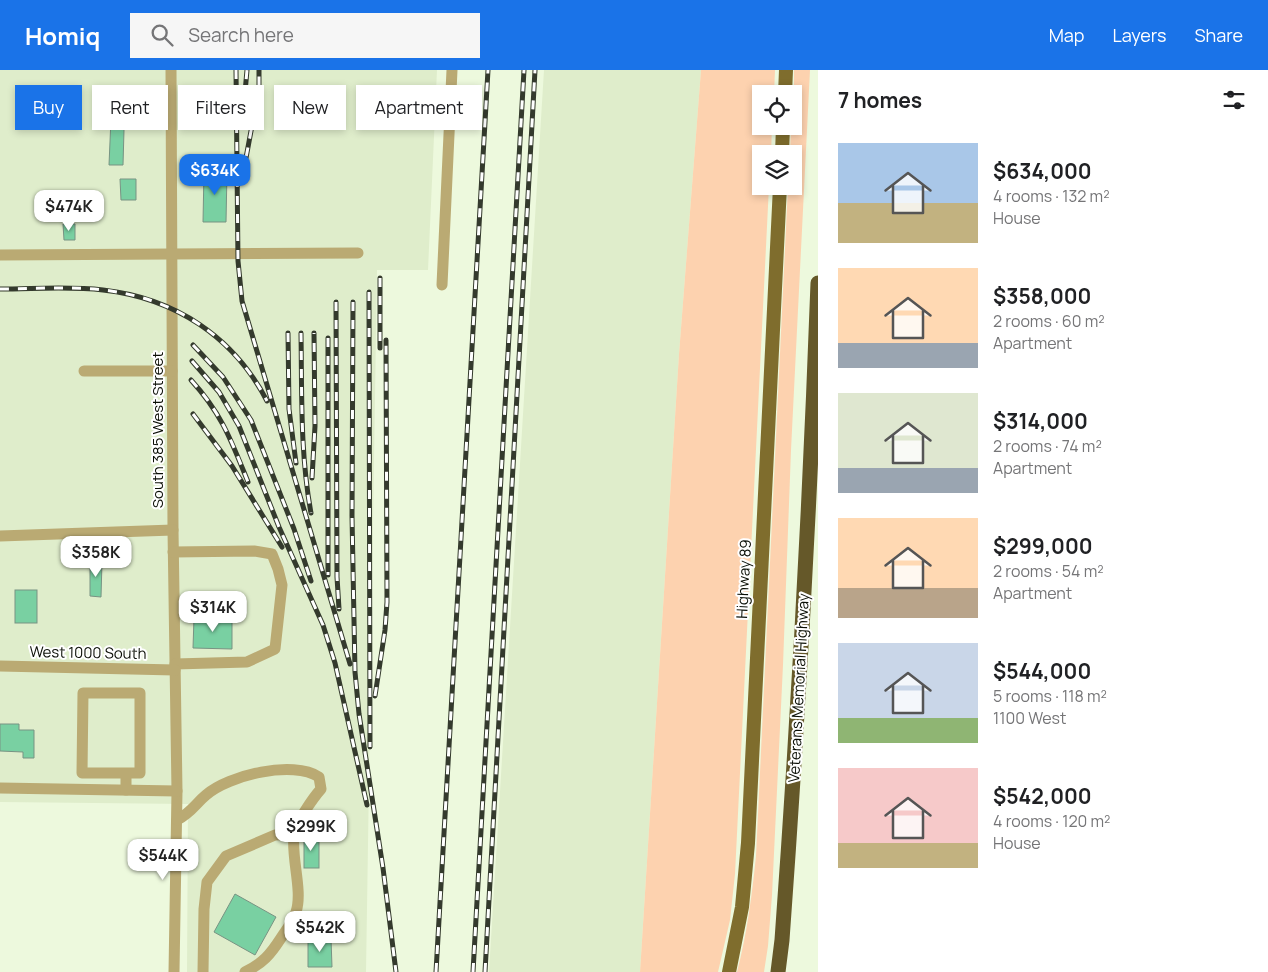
<!DOCTYPE html>
<html lang="en">
<head>
<meta charset="utf-8">
<style>
  :root { --surface:#fff; --page:#f6f6f6; --text:#202124; --muted:#757577; --accent:#1a73e8 }
  body { margin:0; font-family:Manrope,sans-serif; background:var(--page); color:var(--text); height:100vh; display:flex; flex-direction:column; font-size:19px; white-space:nowrap }
  * { box-sizing:border-box; margin:0 }
  p { font-size:16px; color:var(--muted) }
  .icon { flex:none; width:28px; height:28px; fill:none; stroke:currentColor; stroke-width:2; stroke-linecap:round; stroke-linejoin:round }
  .map { position:relative; flex:1; overflow:hidden }
  .drawer { display:flex; flex-direction:column; background:var(--surface); width:450px }
  .drawer>* { flex:none }
  .guide { position:absolute; left:15px; top:15px; width:475px; height:45px; display:flex; gap:10px }
  .buttons { position:absolute; left:752px; top:15px; display:grid; gap:10px }
  .buttons a { display:grid; place-items:center; width:50px; height:50px; border-radius:0px; background:var(--surface); box-shadow:0 2px 8px #0003; font-size:25px }
  .price { position:absolute; translate:-50% -42px; padding:0 11px; border-radius:10px; background:#fff; color:#222; font-size:16px; line-height:32px; filter:drop-shadow(0 1px 2px #0008) }
  .price::after { content:''; position:absolute; left:50%; top:30px; width:15px; height:11px; margin-left:-8px; background:inherit; clip-path:polygon(0 0,100% 0,50% 100%) }
  .price.active { background:var(--accent); color:#fff }
  ul { padding:0; list-style:none }
  li { display:flex; align-items:center; gap:15px; height:125px; padding:0 20px }
  li span { display:grid; place-items:center; flex:none; width:140px; height:100px; border-radius:0px; color:#555 }
  li>.icon { margin-inline-start:auto }
  span .icon { width:60px; height:60px; fill:#fffc; stroke-width:1 }
  li b { font-size:21px }
  h2 { display:flex; justify-content:space-between; align-items:center; height:60px; padding:0 20px; font-size:21px }
  .tag { padding:0 18px; border-radius:0px; background:var(--surface); box-shadow:0 2px 8px #0003; font-size:18px; line-height:45px }
  .tag.active { background:var(--accent); color:#fff }
  header { display:flex; align-items:center; gap:30px; box-sizing:border-box; height:70px; padding:0 25px; background:var(--accent); color:#fff }
  header strong { font-size:24px }
  nav { display:flex; gap:28px; margin-inline-start:auto; font-size:18px }
  .search { width:350px; height:45px; background:var(--page); display:flex; align-items:center; gap:12px; box-sizing:border-box; padding:0 18px; border-radius:0px; color:var(--muted); font-size:19px }
  main { display:flex; flex:1; min-height:0 }
  .map>svg:first-child { display:block }
</style>
</head>
<body>
<header>
<strong>Homiq</strong>
<div class="search"><svg class="icon" aria-label="search" viewBox="0 0 24 24"><circle cx="10" cy="10" r="6"/><path d="M15 15l6 6"/></svg>Search here</div>
<nav><a>Map</a><a>Layers</a><a>Share</a></nav>
</header>
<main>
<div class="map">
<svg width="818" height="902" viewBox="0 0 818 902">
  <rect width="100%" height="100%" fill="#edf9dd"/>
  <g fill="#dfedcb">
    <polygon points="0,0 437,0 428,200 377,200 366,902 187,902 188,734 0,732"/>
    <polygon points="544,0 701,0 679,284 640,902 489,902"/>
  </g>
  <g fill="#fdd2af">
    <polygon points="701,0 775,0 774,24 761,24 761,56 772,56 771,84 761,84 761,116 769,116 735,804 730,850 718,902 640,902 679,284"/>
    <path d="M794 0H810L791 380 783 595 772 825 768 876 764 902H737C747 864 752 825 756 786L788 116H794V84H790L791 56H794Z"/>
  </g>
  <g fill="#79d0a2" stroke="#789383">
    <polygon points="291,22 307,22 307,47 290,47"/>
    <polygon points="112,25 125,25 123,95 109,95"/>
    <polygon points="204,101 227,101 226,152 203,152"/>
    <polygon points="120,109 136,109 136,130 121,130"/>
    <polygon points="63,154 75,154 75,170 64,170"/>
    <polygon points="90,491 102,491 101,527 90,526"/>
    <rect x="15" y="520" width="22" height="33"/>
    <polygon points="194,548 232,548 232,579 193,578"/>
    <polygon points="0,654 19,654 19,660 34,660 34,688 23,688 23,682 0,681"/>
    <rect x="304" y="767" width="15" height="31"/>
    <polygon points="235,824 276,847 255,885 214,862"/>
    <polygon points="331,869 332,897 308,897 308,870"/>
  </g>
  <g fill="none" stroke-linecap="round" stroke-linejoin="round">
    <g stroke="#baaa73" stroke-width="11">
      <polyline points="171,0 173,460 177,721 174,902"/>
      <polyline points="0,185 358,183"/>
      <polyline points="442,215 452,0"/>
      <polyline points="84,301 172,301"/>
      <polyline points="0,466 173,460"/>
      <polyline points="173,482 254,481 272,484 278,499 282,515 275,579 247,592 175,594"/>
      <polyline points="0,596 175,600"/>
      <polyline points="0,718 177,721"/>
      <polyline points="126,720 126,703 140,703 140,623 83,623 82,703 126,703"/>
      <path d="M177 750C193 741 194 735 206 725 229 705 293 690 319 707L321 719C313 728 295 754 294 765 291 788 303 821 296 842 293 852 286 860 281 868 270 885 263 893 245 902"/>
      <polyline points="203,902 204,839 207,812 226,786 275,765 294,764"/>
    </g>
    <g stroke="#7f6d2d" stroke-width="14">
      <polyline points="785,24 786,0"/>
      <polyline points="782,84 783,56"/>
      <polyline points="729,902 742,837 748,773 780,116"/>
    </g>
    <path stroke="#655829" stroke-width="15" d="M778 902 782 870C798 651 810 433 818 213"/>
    <defs>
      <g id="rail">
        <polyline points="236,0 238,191 242,231 350,594"/>
        <polyline points="243,45 247,0"/>
        <polyline points="243,104 259,18 259,0"/>
        <polyline points="380,208 380,278"/>
        <path d="M0 219C34 219 69 216 103 220 175 228 234 267 267 331"/>
        <polyline points="369,222 370,677"/>
        <polyline points="336,232 337,507 339,539"/>
        <polyline points="353,232 352,446 355,602 359,644 383,798 396,902"/>
        <polyline points="288,263 289,339 296,393"/>
        <path d="M301 263C302 323 300 383 311 443"/>
        <polyline points="328,268 328,505"/>
        <polyline points="193,275 223,307 251,350 294,459 311,511"/>
        <polyline points="192,291 219,322 239,356 279,457 323,555 335,593 367,735"/>
        <path d="M191 310C222 344 231 370 248 412"/>
        <polyline points="193,344 232,396 282,477"/>
        <polyline points="312,408 315,356 314,263"/>
        <polyline points="375,626 385,560 387,532 386,270"/>
        <polyline points="436,902 488,0"/>
        <polyline points="473,902 524,0"/>
        <polyline points="485,902 535,0"/>
      </g>
    </defs>
    <use href="#rail" stroke="#343a2d" stroke-width="5"/>
    <use href="#rail" stroke="#fff" stroke-width="3" stroke-dasharray="9" stroke-linecap="butt"/>
  </g>
  <g text-anchor="middle" stroke-width="4" stroke-linejoin="round" paint-order="stroke">
    <g font-size="15" fill="#0a0e05" stroke="#fff">
      <text transform="translate(158 360) rotate(-90)" y="5">South 385 West Street</text>
      <text transform="translate(744 509) rotate(-87)" y="5">Highway 89</text>
      <text transform="translate(88 583) rotate(1)" y="5">West 1000 South</text>
      <text transform="translate(799 618) rotate(-87)" y="5">Veterans Memorial Highway</text>
    </g>
  </g>
</svg>
<div class="buttons">
<a><svg class="icon" aria-label="locate" viewBox="0 0 24 24"><circle cx="12" cy="12" r="6"/><path d="M12 2v4M12 18v4M2 12h4M18 12h4"/></svg></a>
<a><svg class="icon" aria-label="layers" viewBox="0 0 24 24"><path d="M12 4l9 5-9 5-9-5zM3 14l9 5 9-5"/></svg></a>
</div>
<b class="price active" style="left:215px;top:126px">$634K</b>
<b class="price" style="left:69px;top:162px">$474K</b>
<b class="price" style="left:96px;top:508px">$358K</b>
<b class="price" style="left:213px;top:563px">$314K</b>
<b class="price" style="left:311px;top:782px">$299K</b>
<b class="price" style="left:163px;top:811px">$544K</b>
<b class="price" style="left:320px;top:883px">$542K</b>
<div class="guide">
<a class="tag active">Buy</a>
<a class="tag">Rent</a>
<a class="tag">Filters</a>
<a class="tag">New</a>
<a class="tag">Apartment</a>
</div>
</div>
<section class="drawer">
<h2>7 homes<svg class="icon" aria-label="filters" viewBox="0 0 24 24"><path d="M4 7h16M4 17h16"/><circle cx="9" cy="7" r="2"/><circle cx="15" cy="17" r="2"/></svg></h2>
<ul>
<li><span style="background:linear-gradient(#a9c7e8 60%,#c2b280 0)"><svg class="icon" aria-label="home" viewBox="0 0 24 24"><path d="M3 11l9-7 9 7M6 9v11h12V9"/></svg></span><div><b>$634,000</b><p>4 rooms · 132 m²</p><p>House</p></div></li>
<li><span style="background:linear-gradient(#ffd9b3 75%,#9aa5b1 0)"><svg class="icon" aria-label="home" viewBox="0 0 24 24"><path d="M3 11l9-7 9 7M6 9v11h12V9"/></svg></span><div><b>$358,000</b><p>2 rooms · 60 m²</p><p>Apartment</p></div></li>
<li><span style="background:linear-gradient(#dfe7d0 75%,#9aa5b1 0)"><svg class="icon" aria-label="home" viewBox="0 0 24 24"><path d="M3 11l9-7 9 7M6 9v11h12V9"/></svg></span><div><b>$314,000</b><p>2 rooms · 74 m²</p><p>Apartment</p></div></li>
<li><span style="background:linear-gradient(#ffd9b3 70%,#b9a48a 0)"><svg class="icon" aria-label="home" viewBox="0 0 24 24"><path d="M3 11l9-7 9 7M6 9v11h12V9"/></svg></span><div><b>$299,000</b><p>2 rooms · 54 m²</p><p>Apartment</p></div></li>
<li><span style="background:linear-gradient(#c9d6e8 75%,#8fb573 0)"><svg class="icon" aria-label="home" viewBox="0 0 24 24"><path d="M3 11l9-7 9 7M6 9v11h12V9"/></svg></span><div><b>$544,000</b><p>5 rooms · 118 m²</p><p>1100 West</p></div></li>
<li><span style="background:linear-gradient(#f6c9c9 75%,#c2b280 0)"><svg class="icon" aria-label="home" viewBox="0 0 24 24"><path d="M3 11l9-7 9 7M6 9v11h12V9"/></svg></span><div><b>$542,000</b><p>4 rooms · 120 m²</p><p>House</p></div></li>
</ul>
</section>
</main>
</body>
</html>
